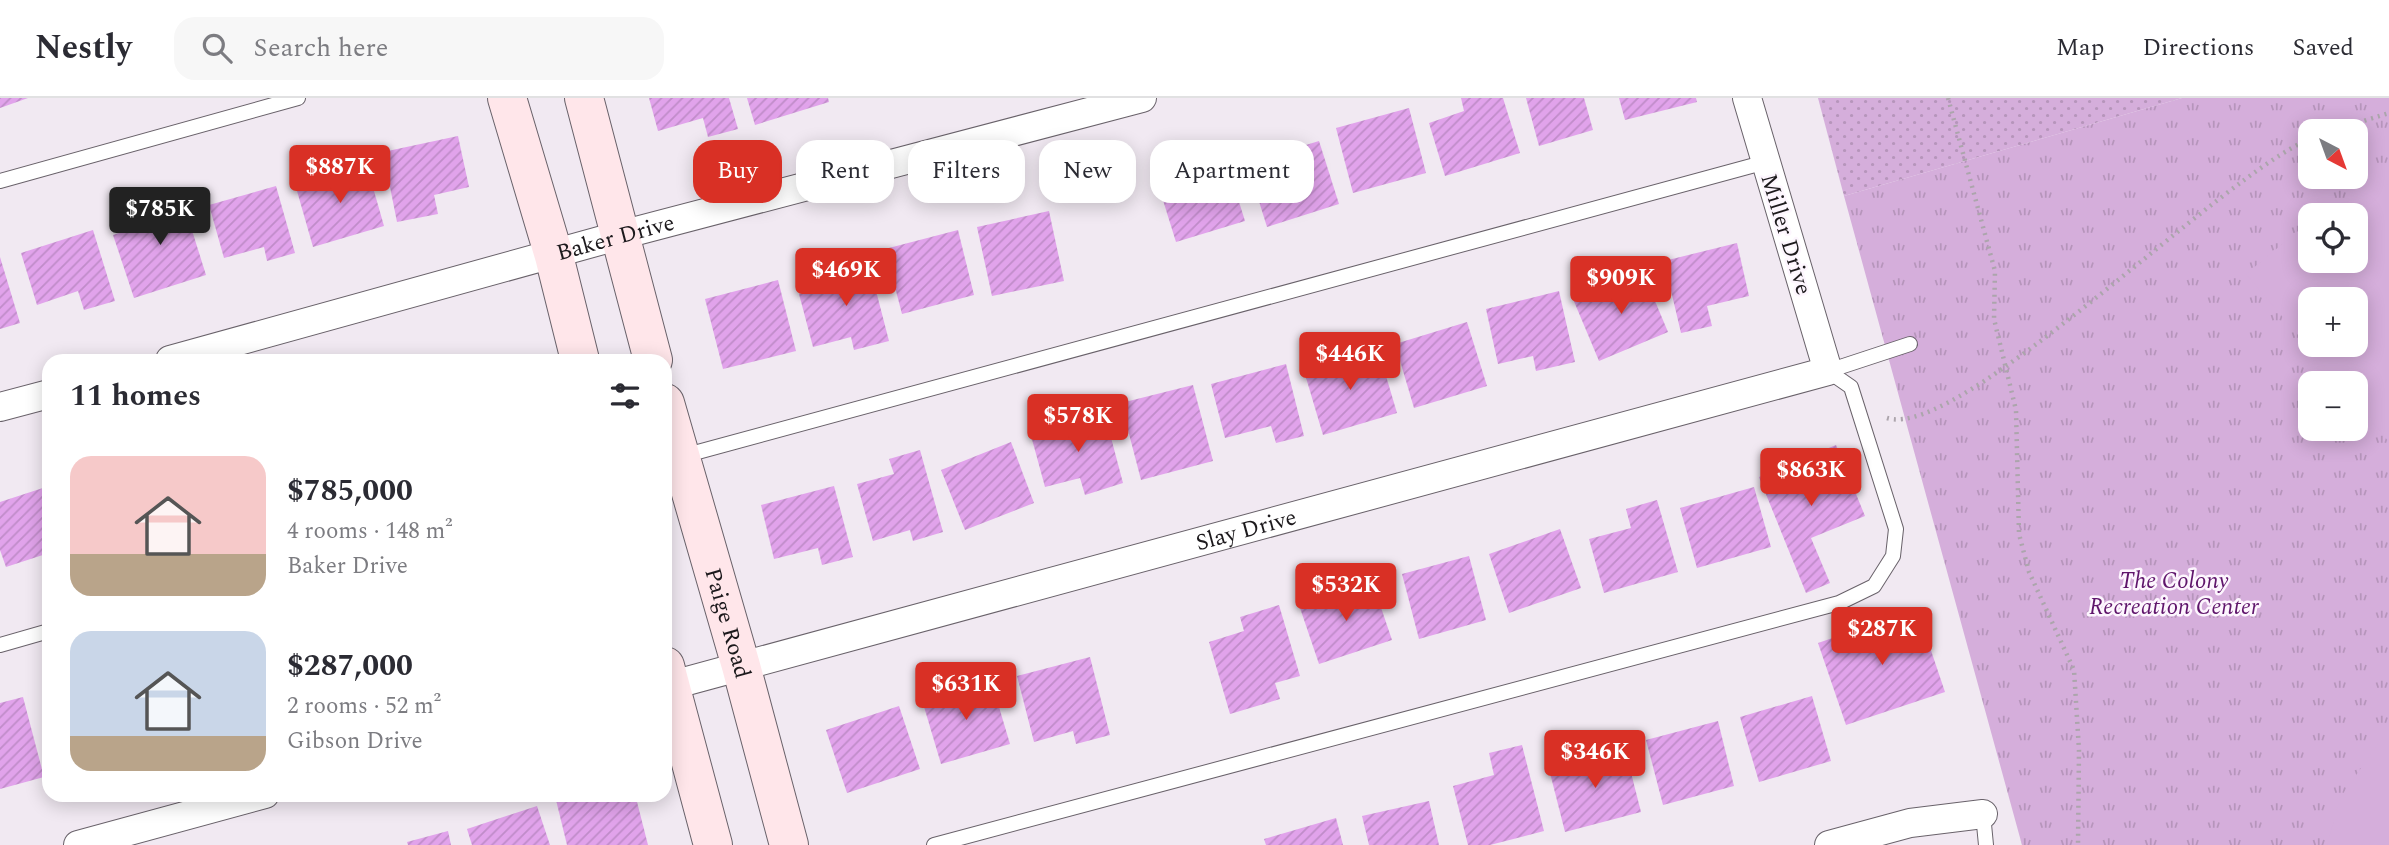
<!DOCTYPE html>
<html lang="en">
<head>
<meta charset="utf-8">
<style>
  :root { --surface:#fff; --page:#f7f7f7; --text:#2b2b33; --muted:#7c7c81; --line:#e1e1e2; --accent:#d93025 }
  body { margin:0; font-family:Spectral,serif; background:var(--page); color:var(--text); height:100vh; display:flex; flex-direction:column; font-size:26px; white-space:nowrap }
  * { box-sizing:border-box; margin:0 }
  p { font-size:23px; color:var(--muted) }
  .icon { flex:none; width:38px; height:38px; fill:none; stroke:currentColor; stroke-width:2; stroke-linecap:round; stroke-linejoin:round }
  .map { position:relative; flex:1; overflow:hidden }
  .drawer { position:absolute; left:42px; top:256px; width:630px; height:448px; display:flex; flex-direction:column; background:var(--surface); border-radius:21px; box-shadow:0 4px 18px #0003 }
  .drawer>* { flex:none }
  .hud { position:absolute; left:693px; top:42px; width:665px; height:63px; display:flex; gap:14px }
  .needle { width:46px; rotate:139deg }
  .controls { position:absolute; left:2298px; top:21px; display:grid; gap:14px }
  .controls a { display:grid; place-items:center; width:70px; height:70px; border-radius:14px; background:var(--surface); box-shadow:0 4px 18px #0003; font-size:35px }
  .price { position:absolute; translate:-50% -60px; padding:0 16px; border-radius:7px; background:var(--accent); color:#fff; font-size:23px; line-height:46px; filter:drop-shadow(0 2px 4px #0008) }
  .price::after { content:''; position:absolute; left:50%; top:42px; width:21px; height:16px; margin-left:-10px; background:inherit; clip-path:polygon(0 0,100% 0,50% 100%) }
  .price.on { background:#222; color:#fff }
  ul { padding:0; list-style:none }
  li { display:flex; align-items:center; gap:21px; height:175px; padding:0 28px }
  li span { display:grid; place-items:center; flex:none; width:196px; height:140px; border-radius:21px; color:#555 }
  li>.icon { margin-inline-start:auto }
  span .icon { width:84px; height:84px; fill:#fffc; stroke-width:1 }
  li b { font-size:30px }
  h2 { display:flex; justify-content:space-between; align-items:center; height:84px; padding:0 28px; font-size:30px }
  .tag { padding:0 24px; border-radius:21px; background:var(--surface); box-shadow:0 4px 18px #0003; font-size:24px; line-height:63px }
  .tag.on { background:var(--accent); color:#fff }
  header { display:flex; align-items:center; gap:42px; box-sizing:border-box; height:98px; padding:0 35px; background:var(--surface); border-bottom:2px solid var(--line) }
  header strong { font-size:33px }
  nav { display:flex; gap:38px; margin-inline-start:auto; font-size:24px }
  .search { width:490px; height:63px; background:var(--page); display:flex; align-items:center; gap:18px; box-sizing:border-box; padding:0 24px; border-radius:21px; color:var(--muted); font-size:26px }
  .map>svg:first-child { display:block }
</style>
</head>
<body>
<header>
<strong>Nestly</strong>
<div class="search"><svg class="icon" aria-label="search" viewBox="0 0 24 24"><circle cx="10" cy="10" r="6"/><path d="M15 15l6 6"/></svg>Search here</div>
<nav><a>Map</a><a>Directions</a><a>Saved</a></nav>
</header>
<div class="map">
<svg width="2389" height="747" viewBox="0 0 2389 747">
  <defs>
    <pattern id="grass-dots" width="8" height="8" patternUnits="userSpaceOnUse" patternTransform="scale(1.75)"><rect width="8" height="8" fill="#d5aedb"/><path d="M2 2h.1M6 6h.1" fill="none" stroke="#b695bb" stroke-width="1.8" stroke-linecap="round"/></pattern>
    <pattern id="park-tufts" width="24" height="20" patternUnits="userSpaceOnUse" patternTransform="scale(1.75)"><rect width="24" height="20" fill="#d5aedb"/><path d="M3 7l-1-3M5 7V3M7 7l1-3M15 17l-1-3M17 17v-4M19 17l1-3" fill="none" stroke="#b695bb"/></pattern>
    <pattern id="building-hatch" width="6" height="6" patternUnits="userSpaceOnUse" patternTransform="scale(1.75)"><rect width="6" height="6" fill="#e1a3eb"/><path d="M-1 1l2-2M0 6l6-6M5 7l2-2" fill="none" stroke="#c08cc9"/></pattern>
  </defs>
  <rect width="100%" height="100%" fill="#f1e9f2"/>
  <polygon fill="url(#grass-dots)" points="1818,0 2182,0 1844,98"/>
  <path fill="url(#park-tufts)" fill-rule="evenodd" d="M2182 0H2389V747H2022L1844 98ZM2310 33H2356V79H2310ZM2310 117H2356V163H2310ZM2310 201H2356V247H2310ZM2310 285H2356V331H2310Z"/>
  <g fill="#d5aedb" fill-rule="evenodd">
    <path d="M2389 86V344L2356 304V285H2339L2246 176 2310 123V163H2356V117H2317ZM2310 201H2356V247H2310Z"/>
    <polygon points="2389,630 2389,747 2327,747 2340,700"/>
  </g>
  <g fill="url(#building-hatch)">
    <polygon points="0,0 28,0 0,10"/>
    <polygon points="649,0 729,0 738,31 708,39 703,20 658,33"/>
    <polygon points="747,0 828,0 829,4 755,27"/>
    <polygon points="1461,0 1503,0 1520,55 1445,78 1429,25 1464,13"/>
    <polygon points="1526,0 1584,0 1593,32 1539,48"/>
    <polygon points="1619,0 1696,0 1697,4 1625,22"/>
    <polygon points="1409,10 1426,75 1353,95 1336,30"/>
    <polygon points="458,38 469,89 434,97 438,116 397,124 383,54"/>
    <polygon points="1319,43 1339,106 1267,129 1247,65"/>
    <polygon points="1226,62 1245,123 1176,144 1157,83"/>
    <polygon points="366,65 384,128 313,149 295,86"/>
    <polygon points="276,88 295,155 267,163 264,149 224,160 209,107"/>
    <polygon points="179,91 206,177 134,200 113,137 146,126 139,104"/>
    <polygon points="1049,113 1064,183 992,198 977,129"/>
    <polygon points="93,132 115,203 84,212 78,193 37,207 21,155"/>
    <polygon points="958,132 974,197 902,216 885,151"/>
    <polygon points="1737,145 1749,198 1707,208 1712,228 1681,235 1664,163"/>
    <polygon points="867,158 889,243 854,252 851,239 813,249 799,196 836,187 831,166"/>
    <polygon points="0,159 20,225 0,231"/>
    <polygon points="1642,172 1668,234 1599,263 1573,201"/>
    <polygon points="778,182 796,253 723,271 705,201"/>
    <polygon points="1559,193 1575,264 1536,273 1533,258 1498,266 1486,211"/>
    <polygon points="1467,224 1487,288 1414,310 1395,246"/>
    <polygon points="1378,251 1397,315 1323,337 1304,273"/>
    <polygon points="505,256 507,262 486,262"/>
    <polygon points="1286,266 1304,338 1276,345 1271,328 1225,340 1211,286"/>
    <polygon points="1193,287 1213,363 1141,382 1121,305"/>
    <polygon points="1104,313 1123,385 1085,397 1080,380 1045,389 1030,334"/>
    <polygon points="1011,344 1034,405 965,432 941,372"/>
    <polygon points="1836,347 1865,418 1811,440 1830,485 1806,495 1759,379"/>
    <polygon points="920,352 943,434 913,443 910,432 873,443 857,386 894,376 889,361"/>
    <polygon points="49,388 49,455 6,469 0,452 0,404"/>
    <polygon points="834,388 853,459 822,467 818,450 774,461 761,407"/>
    <polygon points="1754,389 1771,449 1697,470 1680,410"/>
    <polygon points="1657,402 1678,474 1604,495 1589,441 1631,430 1626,411"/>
    <polygon points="1560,431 1581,490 1509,515 1489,456"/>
    <polygon points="1469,458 1486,522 1419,541 1402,476"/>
    <polygon points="1372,483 1392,542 1319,566 1299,507"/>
    <polygon points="1279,507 1300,578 1275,585 1280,601 1230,616 1209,544 1244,533 1240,519"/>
    <polygon points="1917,511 1945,594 1846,627 1818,545"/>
    <polygon points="1090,559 1110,637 1076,646 1073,633 1034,644 1017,578"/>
    <polygon points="991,582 1010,646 941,666 922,602"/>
    <polygon points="1812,598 1831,663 1759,684 1740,619"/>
    <polygon points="23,599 44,679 0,691 0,605"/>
    <polygon points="49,604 49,627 48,628 42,606"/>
    <polygon points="899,608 920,671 847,695 826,632"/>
    <polygon points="1718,623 1734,688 1663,707 1646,642"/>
    <polygon points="1522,647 1544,733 1490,747 1468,747 1453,688 1494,677 1489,655"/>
    <polygon points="1625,651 1641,714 1565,734 1549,671"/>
    <polygon points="579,696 635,696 648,747 567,747 556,702"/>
    <polygon points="1429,703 1439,747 1369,747 1362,718"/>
    <polygon points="537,708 550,747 472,747 467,731"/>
    <polygon points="1336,720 1343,747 1266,747 1264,741"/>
    <polygon points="448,733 451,747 408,747 407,744"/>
  </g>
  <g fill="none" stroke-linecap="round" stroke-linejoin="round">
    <defs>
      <g id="service">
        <polyline points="0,83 298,0"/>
        <polyline points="1828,273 1910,246"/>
        <polyline points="683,358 1766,64"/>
        <polyline points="0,547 49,533"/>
        <polyline points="1983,716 1986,747"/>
        <polyline points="934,747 1839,505 1874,488 1893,458 1896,431 1851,289 1828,273"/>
      </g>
      <g id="minor">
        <path id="s1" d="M170 262 621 137 1142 0"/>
        <polyline points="0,309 49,296"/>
        <path id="s2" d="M665 589 1828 273 1747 0"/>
        <polyline points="78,747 265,696"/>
        <polyline points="1829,747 1910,725 1983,716"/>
      </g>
      <g id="secondary">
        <polyline points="507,0 554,158 580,262"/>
        <polyline points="584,0 653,262"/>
        <path id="s3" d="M665 305 741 568 789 747"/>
        <polyline points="665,568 713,747"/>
      </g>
    </defs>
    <use href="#service" stroke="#69626a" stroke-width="16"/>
    <use href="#minor" stroke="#69626a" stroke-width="30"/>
    <use href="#secondary" stroke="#69626a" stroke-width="40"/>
    <g stroke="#aca5ac" stroke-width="4.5" stroke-dasharray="2 5" stroke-linecap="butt">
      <polyline points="1948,0 1995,173 1994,221 2016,312 2019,436 2029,474 2074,572 2079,652 2078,747"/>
      <polyline points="2331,33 2389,15"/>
      <path d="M1887 320C1960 343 2222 76 2310 41"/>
    </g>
    <use href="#service" stroke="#fff" stroke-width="14"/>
    <use href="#minor" stroke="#fff" stroke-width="28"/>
    <use href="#secondary" stroke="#ffe6ea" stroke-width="38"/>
  </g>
  <g text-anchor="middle" stroke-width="5" stroke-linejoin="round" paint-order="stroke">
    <g font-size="23" fill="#1c191c" stroke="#fdf6fe">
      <text transform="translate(1787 136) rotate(73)" y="8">Miller Drive</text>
      <text dy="8" stroke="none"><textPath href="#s1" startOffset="462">Baker Drive</textPath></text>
      <text dy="8" stroke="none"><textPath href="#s2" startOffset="602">Slay Drive</textPath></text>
      <text dy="8" stroke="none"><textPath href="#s3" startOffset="229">Paige Road</textPath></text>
    </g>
    <g font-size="23" font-style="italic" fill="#5f156b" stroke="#fdf6fe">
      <text x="2174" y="490">The Colony<tspan x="2174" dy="26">Recreation Center</tspan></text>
    </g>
  </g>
</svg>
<div class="controls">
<a><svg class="needle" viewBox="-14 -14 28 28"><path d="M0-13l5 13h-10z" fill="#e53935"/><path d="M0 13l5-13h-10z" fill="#7c7c81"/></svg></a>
<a><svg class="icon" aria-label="locate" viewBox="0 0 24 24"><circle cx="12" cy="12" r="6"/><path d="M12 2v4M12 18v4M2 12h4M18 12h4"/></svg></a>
<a>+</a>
<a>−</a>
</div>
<b class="price" style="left:340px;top:107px">$887K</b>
<b class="price on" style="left:160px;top:149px">$785K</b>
<b class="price" style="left:846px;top:210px">$469K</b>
<b class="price" style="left:1621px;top:218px">$909K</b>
<b class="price" style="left:1350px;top:294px">$446K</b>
<b class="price" style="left:1078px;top:356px">$578K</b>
<b class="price" style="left:1811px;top:410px">$863K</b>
<b class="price" style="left:1346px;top:525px">$532K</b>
<b class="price" style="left:1882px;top:569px">$287K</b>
<b class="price" style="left:966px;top:624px">$631K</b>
<b class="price" style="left:1595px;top:692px">$346K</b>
<div class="hud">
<a class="tag on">Buy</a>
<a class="tag">Rent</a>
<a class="tag">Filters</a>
<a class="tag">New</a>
<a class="tag">Apartment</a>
</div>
<section class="drawer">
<h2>11 homes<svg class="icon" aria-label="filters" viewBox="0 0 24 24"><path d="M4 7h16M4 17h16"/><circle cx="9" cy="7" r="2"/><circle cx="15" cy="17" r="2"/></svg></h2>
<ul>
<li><span style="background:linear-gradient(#f6c9c9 70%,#b9a48a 0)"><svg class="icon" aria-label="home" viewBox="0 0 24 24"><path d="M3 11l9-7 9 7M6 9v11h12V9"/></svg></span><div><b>$785,000</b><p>4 rooms · 148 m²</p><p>Baker Drive</p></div></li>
<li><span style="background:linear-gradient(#c9d6e8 75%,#b9a48a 0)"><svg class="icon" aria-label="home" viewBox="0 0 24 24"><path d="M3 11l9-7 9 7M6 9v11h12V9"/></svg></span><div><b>$287,000</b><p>2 rooms · 52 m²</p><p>Gibson Drive</p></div></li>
</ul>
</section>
</div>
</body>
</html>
